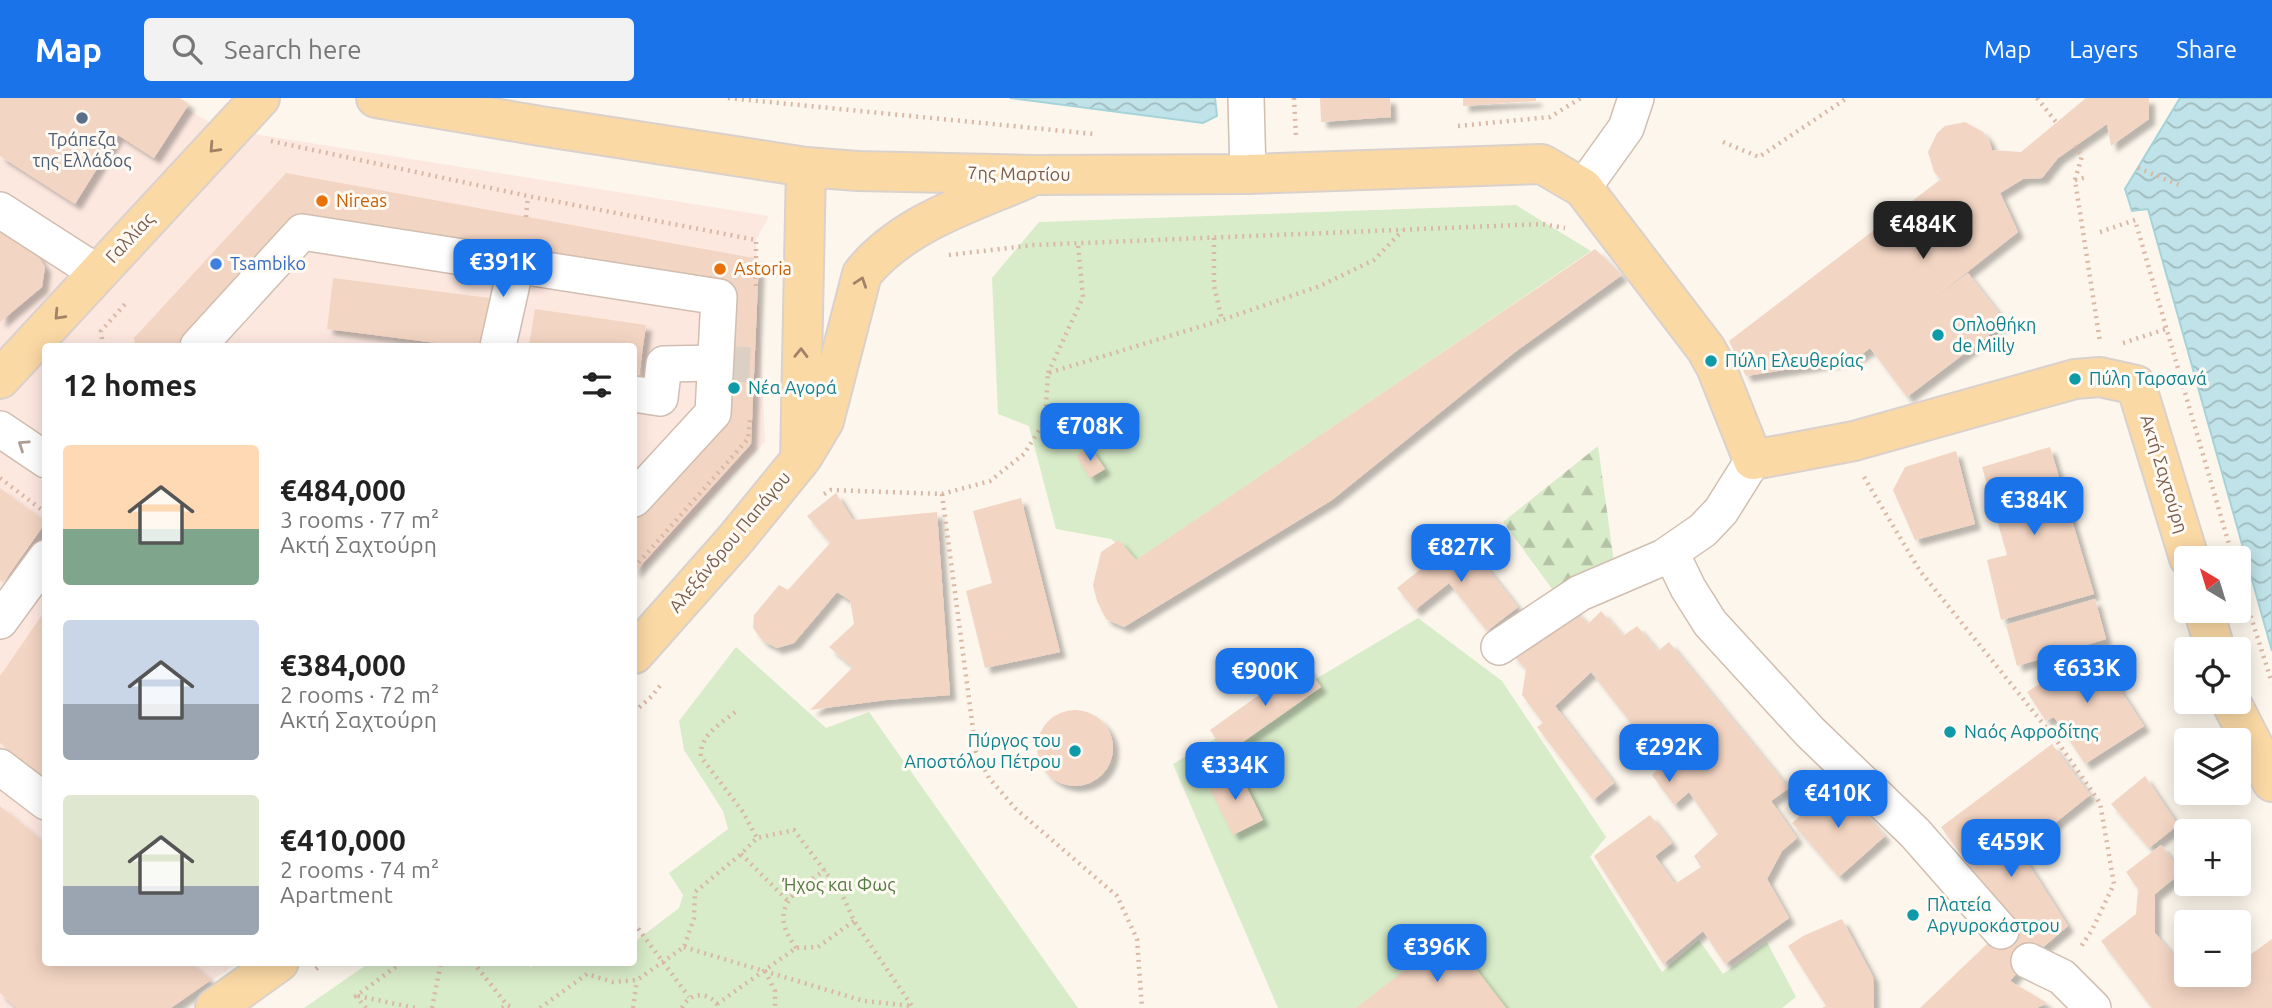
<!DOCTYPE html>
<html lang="en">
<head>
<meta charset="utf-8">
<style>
  :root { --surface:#fff; --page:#f2f2f2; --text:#222; --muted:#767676; --accent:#1a73e8 }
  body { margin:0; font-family:Ubuntu,sans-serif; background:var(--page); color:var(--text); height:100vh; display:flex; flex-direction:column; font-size:26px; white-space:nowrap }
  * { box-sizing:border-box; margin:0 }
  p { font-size:23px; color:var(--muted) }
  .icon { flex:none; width:38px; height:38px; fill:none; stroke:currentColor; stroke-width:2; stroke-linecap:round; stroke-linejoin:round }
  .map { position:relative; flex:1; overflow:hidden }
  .details { position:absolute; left:42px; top:245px; width:595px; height:623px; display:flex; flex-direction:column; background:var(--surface); border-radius:7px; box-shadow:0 4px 18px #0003 }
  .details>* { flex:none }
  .needle { width:46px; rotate:322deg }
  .fabs { position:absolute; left:2174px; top:448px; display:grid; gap:14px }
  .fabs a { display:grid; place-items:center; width:77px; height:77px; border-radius:7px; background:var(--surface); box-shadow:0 4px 18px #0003; font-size:35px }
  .price { position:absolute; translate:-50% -60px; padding:0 16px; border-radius:14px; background:var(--accent); color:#fff; font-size:23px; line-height:46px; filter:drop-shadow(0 2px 4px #0008) }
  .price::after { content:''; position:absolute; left:50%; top:42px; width:21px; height:16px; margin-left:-10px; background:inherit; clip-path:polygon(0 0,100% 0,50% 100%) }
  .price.current { background:#222; color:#fff }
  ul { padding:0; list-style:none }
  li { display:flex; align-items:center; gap:21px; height:175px; padding:0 21px }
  li span { display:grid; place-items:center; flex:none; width:196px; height:140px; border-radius:7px; color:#555 }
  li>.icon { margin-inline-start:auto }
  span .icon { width:84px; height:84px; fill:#fffc; stroke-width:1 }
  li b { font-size:30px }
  h2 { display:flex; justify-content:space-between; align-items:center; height:84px; padding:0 21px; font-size:30px }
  header { display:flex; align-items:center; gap:42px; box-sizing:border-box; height:98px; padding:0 35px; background:var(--accent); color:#fff }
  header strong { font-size:33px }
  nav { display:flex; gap:38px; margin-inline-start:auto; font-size:24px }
  .search { width:490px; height:63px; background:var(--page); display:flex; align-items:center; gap:18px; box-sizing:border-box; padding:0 24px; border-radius:7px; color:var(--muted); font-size:26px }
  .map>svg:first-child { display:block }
</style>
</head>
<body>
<header>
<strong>Map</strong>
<div class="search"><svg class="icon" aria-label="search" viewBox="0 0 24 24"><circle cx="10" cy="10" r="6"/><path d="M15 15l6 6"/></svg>Search here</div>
<nav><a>Map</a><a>Layers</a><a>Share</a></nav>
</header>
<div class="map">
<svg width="2272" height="910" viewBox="0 0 2272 910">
  <defs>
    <pattern id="forest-firs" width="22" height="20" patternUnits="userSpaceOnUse" patternTransform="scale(1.75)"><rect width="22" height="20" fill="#d8ecc9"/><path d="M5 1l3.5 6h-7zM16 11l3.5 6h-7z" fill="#b4c2a5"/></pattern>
    <pattern id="water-waves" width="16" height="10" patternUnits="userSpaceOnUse" patternTransform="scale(1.75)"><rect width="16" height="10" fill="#bfe3e8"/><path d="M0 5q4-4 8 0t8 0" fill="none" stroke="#a0bbbe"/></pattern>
    <filter id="shadow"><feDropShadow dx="6" dy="6" stdDeviation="2" flood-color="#0004"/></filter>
  </defs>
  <rect width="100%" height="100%" fill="#fdf6ec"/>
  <polygon fill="#fde8e0" points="0,0 166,0 222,31 769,118 756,142 765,344 634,481 634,248 46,248 46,864 237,865 172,910 0,910"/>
  <polygon fill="url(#forest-firs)" points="1598,348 1614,464 1558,499 1503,424"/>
  <g fill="#d8ecc9">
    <polygon points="1516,107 1591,153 1137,462 1111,441 1056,431 1029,328 998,316 992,180 1039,124"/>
    <polygon points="1418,520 1502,583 1606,739 1590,759 1662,874 1699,842 1723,876 1767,844 1796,899 1782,910 1278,910 1173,666"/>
    <polygon points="736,549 826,630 869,614 1078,910 304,910 369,865 527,864 530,869 547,864 634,864 634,842 637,842 679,810 683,797 669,775 728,731 723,713 684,652 679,623"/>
  </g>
  <g fill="url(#water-waves)" stroke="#a5d3da" stroke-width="2">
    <polygon points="1010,0 1215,0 1217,18 1203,25"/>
    <polygon points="2180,0 2272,0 2272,553 2148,111 2132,113 2125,91"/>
  </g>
  <g fill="#f3d5c3" filter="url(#shadow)">
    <polygon points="0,0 180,0 189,6 154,60 118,37 75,106 0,58"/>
    <polygon points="1320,0 1390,0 1391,19 1321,24"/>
    <polygon points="1463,0 1536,0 1536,3 1463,8"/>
    <polygon points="2086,0 2149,0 2149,21 2111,48 2107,26 2058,60 2042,80 2023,81 2000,95 2018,134 1928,205 1968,175 2006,224 1907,299 1870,250 1861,257 1841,263 1746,278 1729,243 1941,81 1934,74 1928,54 1937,35 1945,28 1965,24 1983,34 1989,42 1992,52 2021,54"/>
    <polygon points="286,75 759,161 751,346 634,475 634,401 713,315 719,199 302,134 198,248 135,248 134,240"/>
    <polygon points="0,134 35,153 45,169 42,189 0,224"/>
    <polygon points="1595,151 1622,177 1515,254 1332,402 1124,529 1106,521 1097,503 1093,487 1101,454 1119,442 1136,462"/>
    <polygon points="333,180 490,200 484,248 460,248 327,231"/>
    <polygon points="535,211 646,227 638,284 634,283 634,248 529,248"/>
    <polygon points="1090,349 1105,371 1090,380 1076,358"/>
    <polygon points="2050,349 2094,496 2001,522 1987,462 2007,457 1982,369"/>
    <polygon points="1956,353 1975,426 1915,442 1893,392 1905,369"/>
    <polygon points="0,390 46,424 3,485 0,482"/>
    <polygon points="836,395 853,422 937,414 950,597 886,602 810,612 853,569 829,549 854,526 850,502 837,494 794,545 777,550 763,543 753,530 754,517 779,487 788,492 830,445 807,418"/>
    <polygon points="1021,400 1060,554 985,570 966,493 992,485 973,413"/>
    <polygon points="1462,438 1518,509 1487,533 1449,485 1415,512 1397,490"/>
    <polygon points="2095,501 2106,541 2017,568 2006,527"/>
    <polygon points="1569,506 1588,526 1601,513 1623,538 1637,528 1658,553 1669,544 1789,690 1771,703 1797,740 1782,753 1767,781 1789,820 1725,866 1703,833 1663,866 1594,758 1650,717 1672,745 1655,758 1675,786 1701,769 1694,758 1718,736 1689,694 1674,707 1652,677 1663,666 1591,574 1555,608 1614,685 1593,702 1537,629 1543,625 1522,597 1526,571 1511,555"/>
    <polygon points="46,511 46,680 0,645 0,578"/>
    <polygon points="2098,548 2117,578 2113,581 2144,628 2085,666 2054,619 2046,623 2027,594"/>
    <polygon points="1304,565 1321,589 1226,656 1210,632"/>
    <circle cx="1075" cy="650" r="38"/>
    <polygon points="2052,646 2090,697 2020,753 2068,828 2028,862 2010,883 2047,905 2037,910 1920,910 2010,824 1941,729"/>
    <polygon points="1237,670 1263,722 1233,737 1207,685"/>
    <polygon points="2145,678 2178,727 2149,750 2111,706"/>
    <polygon points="1837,685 1885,738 1839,779 1792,725"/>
    <polygon points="0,708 46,746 46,864 190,864 211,882 171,910 17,910 0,895"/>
    <polygon points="2161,747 2182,774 2155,796 2155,835 2186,872 2186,877 2238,877 2238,862 2240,864 2272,841 2272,910 2152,910 2101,843 2136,816 2138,791 2126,774"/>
    <polygon points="1842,821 1873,879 1874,910 1822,910 1826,908 1788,848 1803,838"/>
    <polygon points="1450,837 1506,910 1356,910"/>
  </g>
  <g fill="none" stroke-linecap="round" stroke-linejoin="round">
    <polyline stroke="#dcd0c4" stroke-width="35" stroke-dasharray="35 18" stroke-linecap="butt" points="715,265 755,267"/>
    <defs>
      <g id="minor">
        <polyline points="1246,0 1248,76"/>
        <polyline points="1583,90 1626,30 1636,0"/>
        <polyline points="0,112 98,175"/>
        <polyline points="198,248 302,134 719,199 713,315 634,401"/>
        <polyline points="498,248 516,168"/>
        <polyline points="634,296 660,300 664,266 715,265"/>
        <polyline points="0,331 46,362"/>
        <polyline points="1671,455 1688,490 1710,525 1810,634 1915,735 2001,833"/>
        <polyline points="0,523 46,460"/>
        <polyline points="1499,549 1580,495 1664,459 1703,432 1721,413 1753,362"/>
        <polyline points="0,669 46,704"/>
        <polyline points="2029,863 2062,879 2093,910"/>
      </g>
      <g id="major">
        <polyline points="376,0 540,28 806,69 858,73 1035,77 1248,76 1542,66 1583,90 1706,251 1716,269 1753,362 1854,343 2075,281 2100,279 2136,287 2189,460"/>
        <polyline points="0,281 260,0"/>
        <path d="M803 358 824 323 862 176C902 126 968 106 1026 81"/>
        <polyline points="2204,513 2215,551"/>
        <polyline points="634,556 734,443 800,362 806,69"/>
        <polyline points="2231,604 2272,684"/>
        <polyline points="215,910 279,864"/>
      </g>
    </defs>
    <use href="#minor" stroke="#d1beb0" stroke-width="38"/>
    <use href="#major" stroke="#dad1cd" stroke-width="42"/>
    <g stroke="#d9b8a5" stroke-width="4.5" stroke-dasharray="2 5" stroke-linecap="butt">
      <polyline points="728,0 1094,36"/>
      <polyline points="1294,0 1296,38"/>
      <polyline points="2037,0 2056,24"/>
      <polyline points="1458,28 1550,19 1581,0"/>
      <polyline points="271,43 528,98 756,142 756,191"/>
      <polyline points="1723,44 1759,59 1847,0"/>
      <polyline points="2075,48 2082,58 2075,82 2100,244"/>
      <polyline points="2138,70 2182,88"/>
      <polyline points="2075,82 2087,79"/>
      <polyline points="526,119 528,98"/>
      <polyline points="2100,134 2135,122 2233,460"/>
      <polyline points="1214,140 1214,188 1222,222"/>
      <polyline points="949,157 1034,147 1542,126 1565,130"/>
      <polyline points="2123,245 2166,231"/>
      <polyline points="103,248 101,233 125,206"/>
      <polyline points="1048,275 1083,199 1078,146"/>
      <polyline points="1864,379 1920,473 2057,643 2100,705 2114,786 2092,832 2080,850"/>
      <polyline points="0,380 46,415"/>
      <polyline points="824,396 831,392 942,396 990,383 1024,356 1045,323 1048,275 1222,222 1320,188 1374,162 1403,132"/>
      <polyline points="942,396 976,654 989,680 1016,711 1117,798 1137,841 1142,910"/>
      <polyline points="634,470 748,341 750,322"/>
      <polyline points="2238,478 2272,585"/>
      <polyline points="634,614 652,598 662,585"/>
      <path d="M735 614C720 626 699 638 701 659L743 714 757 740"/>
      <polyline points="741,756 788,803"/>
      <polyline points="634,825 689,899"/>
      <polyline points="684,849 864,903 912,908"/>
      <path d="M796 850C767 810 793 795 825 772"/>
      <polyline points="473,864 507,907"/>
      <polyline points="316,871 324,864"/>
      <polyline points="765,873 775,893 775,910"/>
      <polyline points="358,898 415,910"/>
      <polyline points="717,906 796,850 818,849 854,823"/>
      <polyline points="366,910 356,898 402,864"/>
      <polyline points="432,910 441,864"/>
      <polyline points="502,910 507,907 514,910"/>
      <polyline points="540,910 587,876 613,884 637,882 684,849 694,820 695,794 741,756 757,740 794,732 842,796 854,823 912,908 910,910"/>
      <polyline points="633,910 637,882"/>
      <path d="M682 910C690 893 711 893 719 910"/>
    </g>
    <use href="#minor" stroke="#fff" stroke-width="35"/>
    <use href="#major" stroke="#fbd9a5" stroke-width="38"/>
  </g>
  <defs><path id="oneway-chevron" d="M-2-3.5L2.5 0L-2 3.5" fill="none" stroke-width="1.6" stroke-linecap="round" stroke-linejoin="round" transform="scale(1.75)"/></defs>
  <g stroke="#a18267">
    <use href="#oneway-chevron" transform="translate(214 50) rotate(133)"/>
    <use href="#oneway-chevron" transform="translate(861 184) rotate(-71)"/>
    <use href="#oneway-chevron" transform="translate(59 217) rotate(133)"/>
    <use href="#oneway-chevron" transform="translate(801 255) rotate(-89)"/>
  </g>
  <use stroke="#af9d94" href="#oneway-chevron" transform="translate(23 347) rotate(-146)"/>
  <circle fill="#5c6f8a" stroke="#fffaf3" stroke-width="2.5" cx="82" cy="20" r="7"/>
  <g fill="#e8710a" stroke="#fffaf3" stroke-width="2.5">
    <circle cx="322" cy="103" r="7"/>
    <circle cx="720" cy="171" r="7"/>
  </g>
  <circle fill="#3f7fe0" stroke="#fffaf3" stroke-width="2.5" cx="216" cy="166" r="7"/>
  <g fill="#0f9aa8" stroke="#fffaf3" stroke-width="2.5">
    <circle cx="1938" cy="237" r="7"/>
    <circle cx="1711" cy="263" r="7"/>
    <circle cx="2075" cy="281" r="7"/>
    <circle cx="734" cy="290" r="7"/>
    <circle cx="1950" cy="634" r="7"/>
    <circle cx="1075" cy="653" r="7"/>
    <circle cx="1913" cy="817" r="7"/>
  </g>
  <g text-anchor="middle" stroke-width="6" stroke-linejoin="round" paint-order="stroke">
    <g font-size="18" fill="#4e5e75" stroke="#fffaf3">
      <text x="82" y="48">Τράπεζα<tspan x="82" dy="21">της Ελλάδος</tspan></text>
    </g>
    <g font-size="18" fill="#7a5c4d" stroke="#fffaf3">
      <text transform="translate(1019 76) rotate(1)" y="6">7ης Μαρτίου</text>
      <text transform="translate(130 140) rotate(-47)" y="6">Γαλλίας</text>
      <text transform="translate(2164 376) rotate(73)" y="6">Ακτή Σαχτούρη</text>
      <text transform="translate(730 444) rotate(-50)" y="6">Αλεξάνδρου Παπάγου</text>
    </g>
    <g font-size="18" fill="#c56008" stroke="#fffaf3" text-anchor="start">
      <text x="336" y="109">Nireas</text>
      <text x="734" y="177">Astoria</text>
    </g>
    <g font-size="18" fill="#366cbe" stroke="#fffaf3" text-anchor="start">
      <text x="230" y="172">Tsambiko</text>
    </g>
    <g font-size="18" fill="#0d838f" stroke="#fffaf3" text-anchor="start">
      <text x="1952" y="233">Οπλοθήκη<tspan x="1952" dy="21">de Milly</tspan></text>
      <text x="1725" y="269">Πύλη Ελευθερίας</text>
      <text x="2089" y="287">Πύλη Ταρσανά</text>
      <text x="748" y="296">Νέα Αγορά</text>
      <text x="1964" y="640">Ναός Αφροδίτης</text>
      <text x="1061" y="649" text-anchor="end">Πύργος του<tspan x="1061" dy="21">Αποστόλου Πέτρου</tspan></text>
      <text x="1927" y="813">Πλατεία<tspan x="1927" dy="21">Αργυροκάστρου</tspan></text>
    </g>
    <g font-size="18" fill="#537a41" stroke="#fffaf3">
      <text x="839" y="793">Ήχος και Φως</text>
    </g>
  </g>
</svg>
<div class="fabs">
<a><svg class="needle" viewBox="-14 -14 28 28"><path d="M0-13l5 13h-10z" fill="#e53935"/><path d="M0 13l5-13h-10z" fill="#767676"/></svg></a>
<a><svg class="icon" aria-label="locate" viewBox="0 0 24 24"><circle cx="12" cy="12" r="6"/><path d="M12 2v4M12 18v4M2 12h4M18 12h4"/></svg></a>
<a><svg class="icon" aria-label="layers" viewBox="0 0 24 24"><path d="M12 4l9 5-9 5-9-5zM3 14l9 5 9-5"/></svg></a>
<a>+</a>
<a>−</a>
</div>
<b class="price current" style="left:1923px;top:163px">€484K</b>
<b class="price" style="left:503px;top:201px">€391K</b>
<b class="price" style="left:1090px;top:365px">€708K</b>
<b class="price" style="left:2034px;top:439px">€384K</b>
<b class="price" style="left:1461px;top:486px">€827K</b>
<b class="price" style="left:2087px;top:607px">€633K</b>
<b class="price" style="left:1265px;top:610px">€900K</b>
<b class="price" style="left:1669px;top:686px">€292K</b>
<b class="price" style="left:1235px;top:704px">€334K</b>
<b class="price" style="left:1838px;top:732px">€410K</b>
<b class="price" style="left:2011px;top:781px">€459K</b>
<b class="price" style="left:1437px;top:886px">€396K</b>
<section class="details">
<h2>12 homes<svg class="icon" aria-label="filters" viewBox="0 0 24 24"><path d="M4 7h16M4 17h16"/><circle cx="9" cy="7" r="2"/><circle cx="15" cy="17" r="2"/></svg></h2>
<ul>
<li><span style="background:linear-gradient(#ffd9b3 60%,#7fa58c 0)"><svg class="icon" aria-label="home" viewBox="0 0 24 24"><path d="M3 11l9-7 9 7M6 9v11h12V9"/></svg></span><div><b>€484,000</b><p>3 rooms · 77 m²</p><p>Ακτή Σαχτούρη</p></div></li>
<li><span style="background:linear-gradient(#c9d6e8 60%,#9aa5b1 0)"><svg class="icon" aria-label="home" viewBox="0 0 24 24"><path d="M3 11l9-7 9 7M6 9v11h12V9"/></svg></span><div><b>€384,000</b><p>2 rooms · 72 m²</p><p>Ακτή Σαχτούρη</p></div></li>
<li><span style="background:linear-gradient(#dfe7d0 65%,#9aa5b1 0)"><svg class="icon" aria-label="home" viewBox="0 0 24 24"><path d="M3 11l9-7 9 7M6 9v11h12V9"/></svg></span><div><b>€410,000</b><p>2 rooms · 74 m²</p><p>Apartment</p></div></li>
</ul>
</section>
</div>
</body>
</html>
